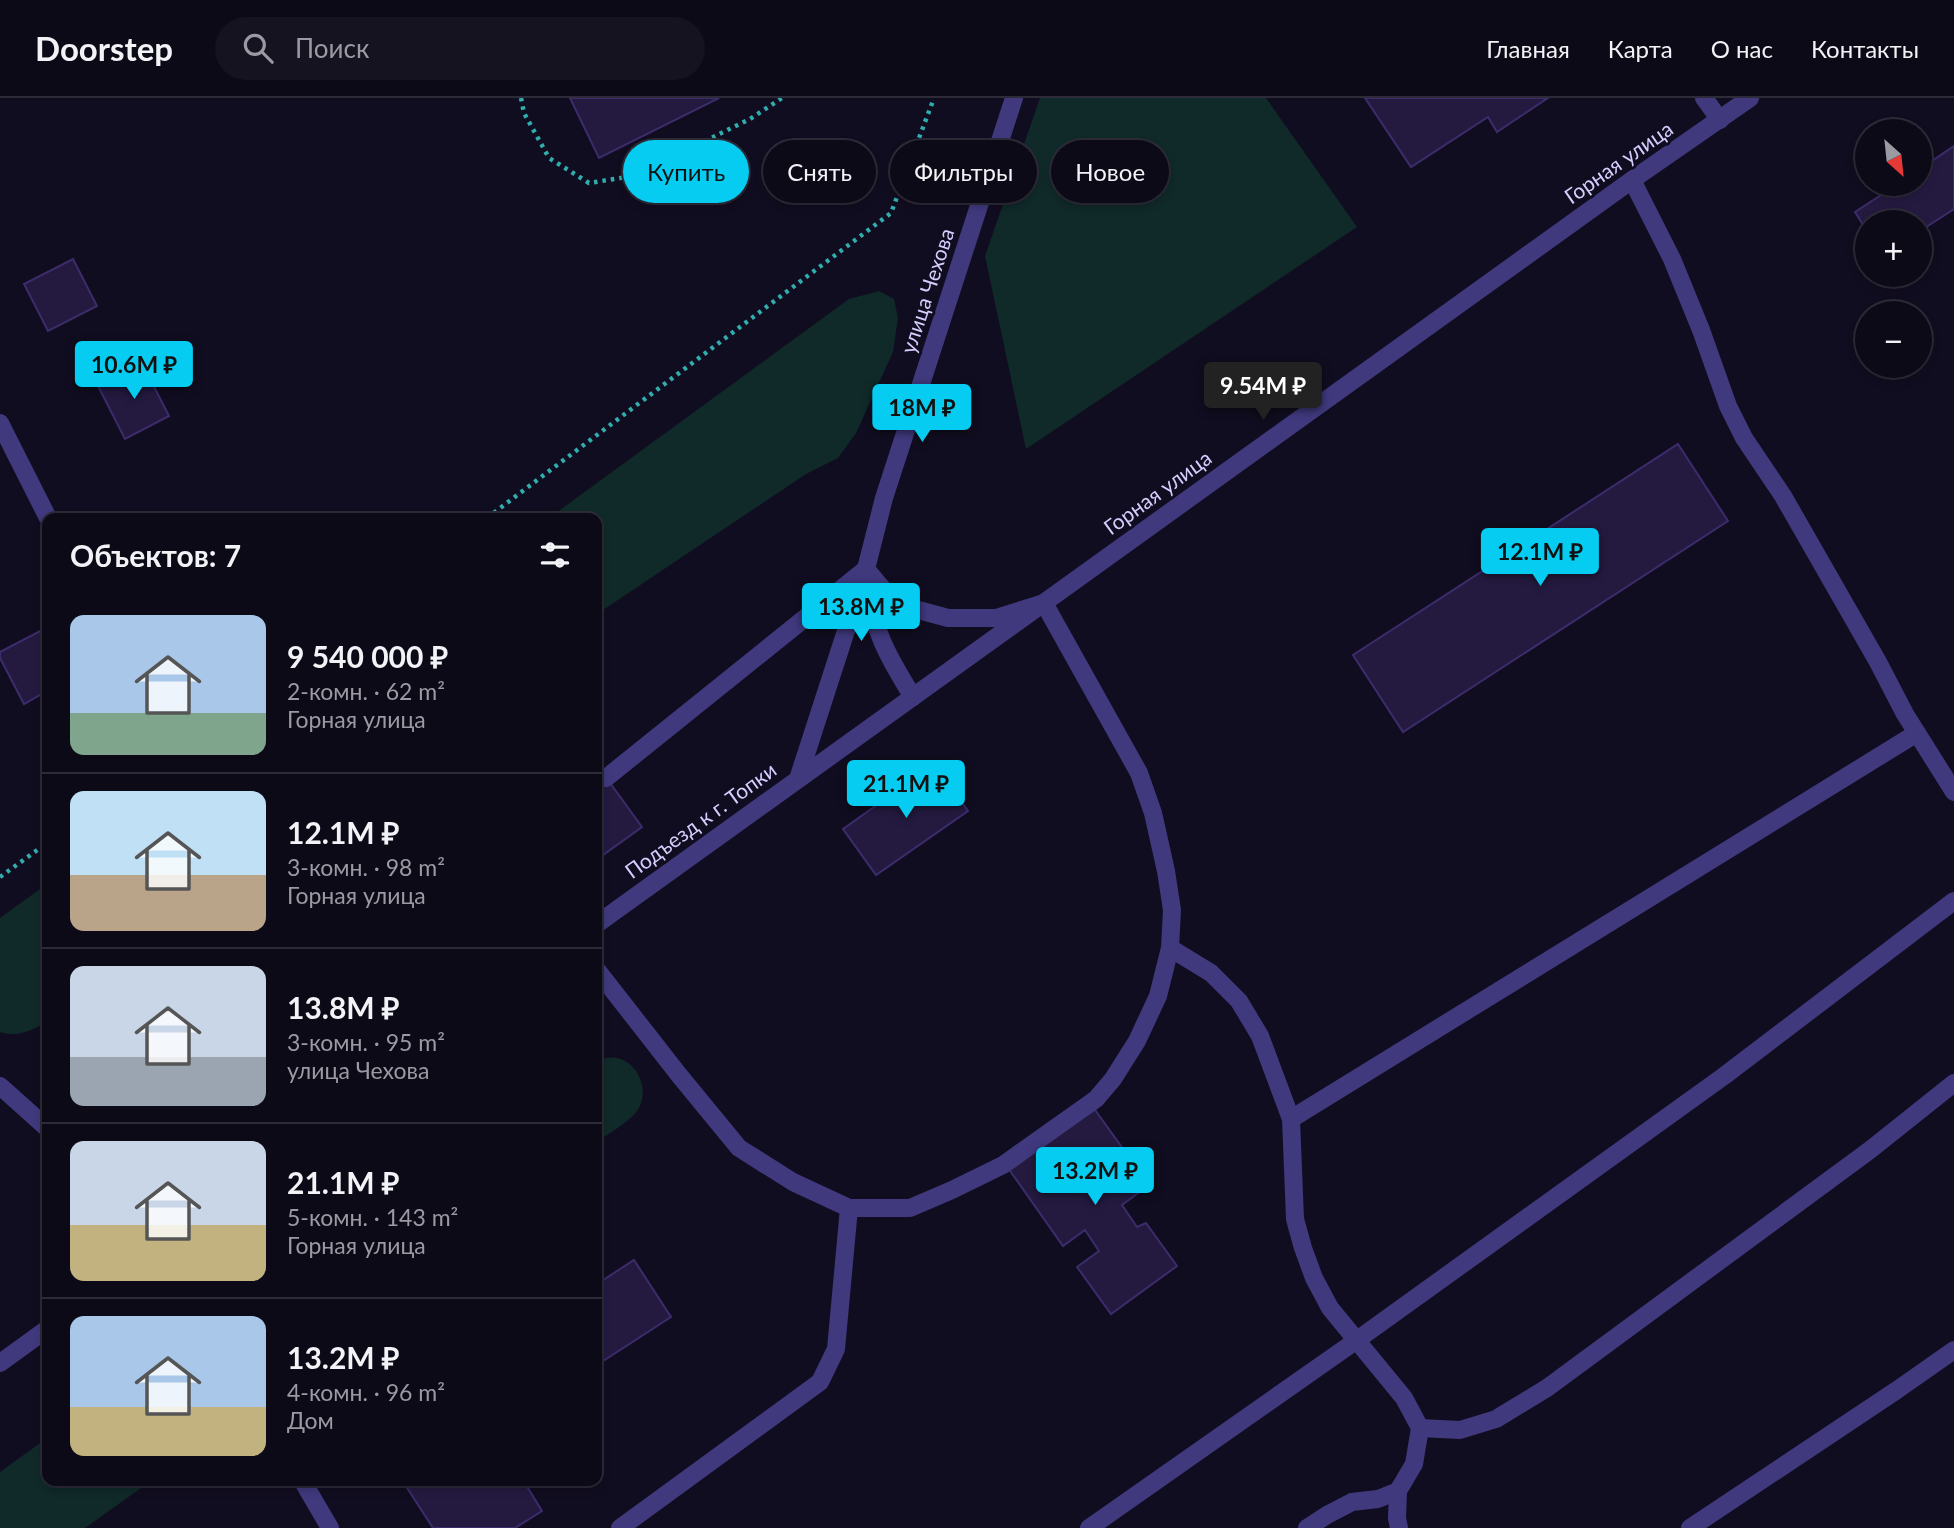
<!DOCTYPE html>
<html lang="ru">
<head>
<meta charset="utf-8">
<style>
  :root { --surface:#0d0a18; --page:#161321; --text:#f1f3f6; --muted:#9a9aa2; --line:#2d2b37; --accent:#06ccf1 }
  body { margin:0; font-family:Lato,sans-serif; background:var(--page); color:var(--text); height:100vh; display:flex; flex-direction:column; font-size:26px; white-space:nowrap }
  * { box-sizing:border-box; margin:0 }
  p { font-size:23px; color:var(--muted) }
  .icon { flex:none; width:38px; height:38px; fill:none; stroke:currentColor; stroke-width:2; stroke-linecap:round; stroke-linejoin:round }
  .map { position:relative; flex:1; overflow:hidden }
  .drawer { position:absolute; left:42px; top:415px; width:560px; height:973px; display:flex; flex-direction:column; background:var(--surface); border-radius:14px; box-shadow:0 4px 10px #0003,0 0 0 2px var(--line) }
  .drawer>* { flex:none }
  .guide { position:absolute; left:623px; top:42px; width:665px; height:63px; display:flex; gap:14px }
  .needle { width:46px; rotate:153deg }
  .fabs { position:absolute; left:1855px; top:21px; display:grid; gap:14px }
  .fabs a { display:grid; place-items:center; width:77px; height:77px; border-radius:50%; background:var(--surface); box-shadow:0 4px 10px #0003,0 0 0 2px var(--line); font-size:35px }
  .price { position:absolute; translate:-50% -60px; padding:0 16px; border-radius:7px; background:var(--accent); color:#111; font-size:23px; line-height:46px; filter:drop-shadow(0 2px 4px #0008) }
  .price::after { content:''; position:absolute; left:50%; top:42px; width:21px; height:16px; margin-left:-10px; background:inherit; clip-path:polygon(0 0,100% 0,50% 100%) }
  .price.on { background:#222; color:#fff }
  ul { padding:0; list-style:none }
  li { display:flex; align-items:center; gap:21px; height:175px; padding:0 28px }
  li+li { border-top:2px solid var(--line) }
  li span { display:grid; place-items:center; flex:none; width:196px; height:140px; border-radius:14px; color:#555 }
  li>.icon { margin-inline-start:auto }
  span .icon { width:84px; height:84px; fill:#fffc; stroke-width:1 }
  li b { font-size:30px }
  h2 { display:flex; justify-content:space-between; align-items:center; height:84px; padding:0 28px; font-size:30px }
  .tag { padding:0 24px; border-radius:32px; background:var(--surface); box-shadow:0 4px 10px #0003,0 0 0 2px var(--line); font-size:24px; line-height:63px }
  .tag.on { background:var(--accent); color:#111 }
  header { display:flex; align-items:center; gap:42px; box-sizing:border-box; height:98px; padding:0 35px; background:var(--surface); border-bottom:2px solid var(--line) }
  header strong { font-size:33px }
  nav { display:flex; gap:38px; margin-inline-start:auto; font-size:24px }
  .search { width:490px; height:63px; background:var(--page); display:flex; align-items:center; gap:18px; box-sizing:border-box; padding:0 24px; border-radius:38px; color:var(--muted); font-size:26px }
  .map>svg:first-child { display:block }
</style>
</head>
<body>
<header>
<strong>Doorstep</strong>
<div class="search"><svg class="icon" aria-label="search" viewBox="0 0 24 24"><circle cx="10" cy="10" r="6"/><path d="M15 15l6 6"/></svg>Поиск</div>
<nav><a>Главная</a><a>Карта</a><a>О нас</a><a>Контакты</a></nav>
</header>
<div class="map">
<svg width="1954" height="1430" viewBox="0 0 1954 1430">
  <rect width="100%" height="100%" fill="#110d20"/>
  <g fill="#102929">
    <polygon points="1040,0 1266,0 1357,129 1026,351 985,158"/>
    <polygon points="879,193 894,201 898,220 893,254 856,335 838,360 806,376 597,516 597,420 549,420 849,201"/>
    <path d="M47 786V924C32 932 18 940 0 934V820Z"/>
    <path d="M606 960C610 960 614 959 617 960 640 965 650 995 637 1013 629 1024 608 1036 597 1044V964Z"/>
    <polygon points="47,1340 47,1382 151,1383 85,1430 0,1430 0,1374"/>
  </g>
  <g fill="#241a40" stroke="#3c2c6c" stroke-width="2">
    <polygon points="570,0 719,0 599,60"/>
    <polygon points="1365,0 1548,0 1497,34 1488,19 1411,69"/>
    <polygon points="1954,48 1954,111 1920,133 1920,124 1867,124 1867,133 1855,114 1898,86 1920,86 1920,71"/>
    <polygon points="73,161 97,208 48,233 24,186"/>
    <polygon points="142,265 169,318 125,341 98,288"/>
    <polygon points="1678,346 1728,423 1403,634 1353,557"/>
    <polygon points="42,532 47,542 47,593 24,606 0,560 0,554"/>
    <polygon points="935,666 968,713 876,777 843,731"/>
    <polygon points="597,667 642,729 603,757 597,749"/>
    <polygon points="1093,1009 1149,1087 1122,1107 1137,1129 1146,1125 1177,1168 1111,1216 1077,1169 1099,1153 1085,1132 1063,1148 1008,1070"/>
    <polygon points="634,1162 671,1219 597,1267 597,1186"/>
    <polygon points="402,1382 523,1382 542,1413 515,1430 433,1430"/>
  </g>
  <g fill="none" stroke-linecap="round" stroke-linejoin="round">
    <g stroke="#30aeae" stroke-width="4.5" stroke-dasharray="3.5 5" stroke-linecap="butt">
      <polyline points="521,0 524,15 549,60 589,85 633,78 750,21 782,0"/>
      <polyline points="487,420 891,115 934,0"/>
      <polyline points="0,779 47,745"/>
    </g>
    <g stroke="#40397e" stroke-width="18">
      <polyline points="1704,0 1720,22"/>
      <polyline points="1632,82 1672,161 1701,232 1728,308 1744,340 1783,398 1878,564 1905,616 1954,694"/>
      <polyline points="0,325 48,420"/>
      <path d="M867 482C871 529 888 559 913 599"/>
      <polyline points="606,680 866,471"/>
      <polyline points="798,681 866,471 884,400 1014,0"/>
      <polyline points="597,826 1632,82 1750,0"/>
      <polyline points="1170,850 1211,875 1239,903 1260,938 1291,1021 1295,1121 1303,1150 1314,1180 1330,1210 1404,1300 1420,1330 1414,1366 1398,1393 1397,1420 1399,1430"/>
      <polyline points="597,872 679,977 739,1050 793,1084 849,1110 910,1110 952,1092 1003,1067 1096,1001 1113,981 1137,943 1158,898 1170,850 1172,812 1166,773 1153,715 1139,675 1044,505 996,520 948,520 911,510 887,496 866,471"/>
      <polyline points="0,988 47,1030"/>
      <polyline points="1291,1021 1917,635"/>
      <polyline points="0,1265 47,1231"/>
      <polyline points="1420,1330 1460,1332 1496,1321 1547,1290 1870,1052 1954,985"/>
      <polyline points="302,1382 330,1430"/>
      <polyline points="620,1430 820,1284 836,1251 849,1110"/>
      <polyline points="1089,1430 1357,1242 1724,978 1954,803"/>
      <polyline points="1307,1430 1327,1417 1352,1404 1378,1401 1398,1393"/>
      <polyline points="1690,1430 1897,1292 1954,1252"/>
    </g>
  </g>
  <g text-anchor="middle" stroke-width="6" stroke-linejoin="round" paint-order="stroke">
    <g font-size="21" fill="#d5cdfe" stroke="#110d20">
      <text transform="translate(1619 65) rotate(-35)" y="7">Горная улица</text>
      <text transform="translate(928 193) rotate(-72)" y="7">улица Чехова</text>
      <text transform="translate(1158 395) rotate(-36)" y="7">Горная улица</text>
      <text transform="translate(701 723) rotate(-36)" y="7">Подъезд к г. Топки</text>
    </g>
  </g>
</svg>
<div class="fabs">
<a><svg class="needle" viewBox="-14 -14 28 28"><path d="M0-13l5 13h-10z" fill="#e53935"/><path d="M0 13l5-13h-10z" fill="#9a9aa2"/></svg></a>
<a>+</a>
<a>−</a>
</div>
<b class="price" style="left:134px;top:303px">10.6M ₽</b>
<b class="price on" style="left:1263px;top:324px">9.54M ₽</b>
<b class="price" style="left:922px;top:346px">18M ₽</b>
<b class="price" style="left:1540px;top:490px">12.1M ₽</b>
<b class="price" style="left:861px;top:545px">13.8M ₽</b>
<b class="price" style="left:906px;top:722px">21.1M ₽</b>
<b class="price" style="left:1095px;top:1109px">13.2M ₽</b>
<div class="guide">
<a class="tag on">Купить</a>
<a class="tag">Снять</a>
<a class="tag">Фильтры</a>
<a class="tag">Новое</a>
</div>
<section class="drawer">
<h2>Объектов: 7<svg class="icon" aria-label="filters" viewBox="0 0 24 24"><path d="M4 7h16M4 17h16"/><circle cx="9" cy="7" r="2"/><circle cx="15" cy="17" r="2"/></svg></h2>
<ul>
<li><span style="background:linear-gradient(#a9c7e8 70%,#7fa58c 0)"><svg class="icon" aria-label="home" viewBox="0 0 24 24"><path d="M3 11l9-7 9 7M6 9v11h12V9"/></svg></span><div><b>9 540 000 ₽</b><p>2-комн. · 62 m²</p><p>Горная улица</p></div></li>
<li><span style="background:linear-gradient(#bfe0f5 60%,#b9a48a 0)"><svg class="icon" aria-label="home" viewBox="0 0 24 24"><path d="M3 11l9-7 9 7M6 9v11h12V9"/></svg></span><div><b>12.1M ₽</b><p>3-комн. · 98 m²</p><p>Горная улица</p></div></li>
<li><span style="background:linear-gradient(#c9d6e8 65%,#9aa5b1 0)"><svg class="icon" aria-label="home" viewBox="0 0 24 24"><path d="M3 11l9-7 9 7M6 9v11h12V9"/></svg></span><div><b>13.8M ₽</b><p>3-комн. · 95 m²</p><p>улица Чехова</p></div></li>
<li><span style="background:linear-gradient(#c9d6e8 60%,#c2b280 0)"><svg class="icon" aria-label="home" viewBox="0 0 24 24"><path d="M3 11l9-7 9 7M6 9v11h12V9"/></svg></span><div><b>21.1M ₽</b><p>5-комн. · 143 m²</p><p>Горная улица</p></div></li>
<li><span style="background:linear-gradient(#a9c7e8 65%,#c2b280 0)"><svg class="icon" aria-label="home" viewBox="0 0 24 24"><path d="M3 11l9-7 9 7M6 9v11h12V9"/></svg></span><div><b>13.2M ₽</b><p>4-комн. · 96 m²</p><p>Дом</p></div></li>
</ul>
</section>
</div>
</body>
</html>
